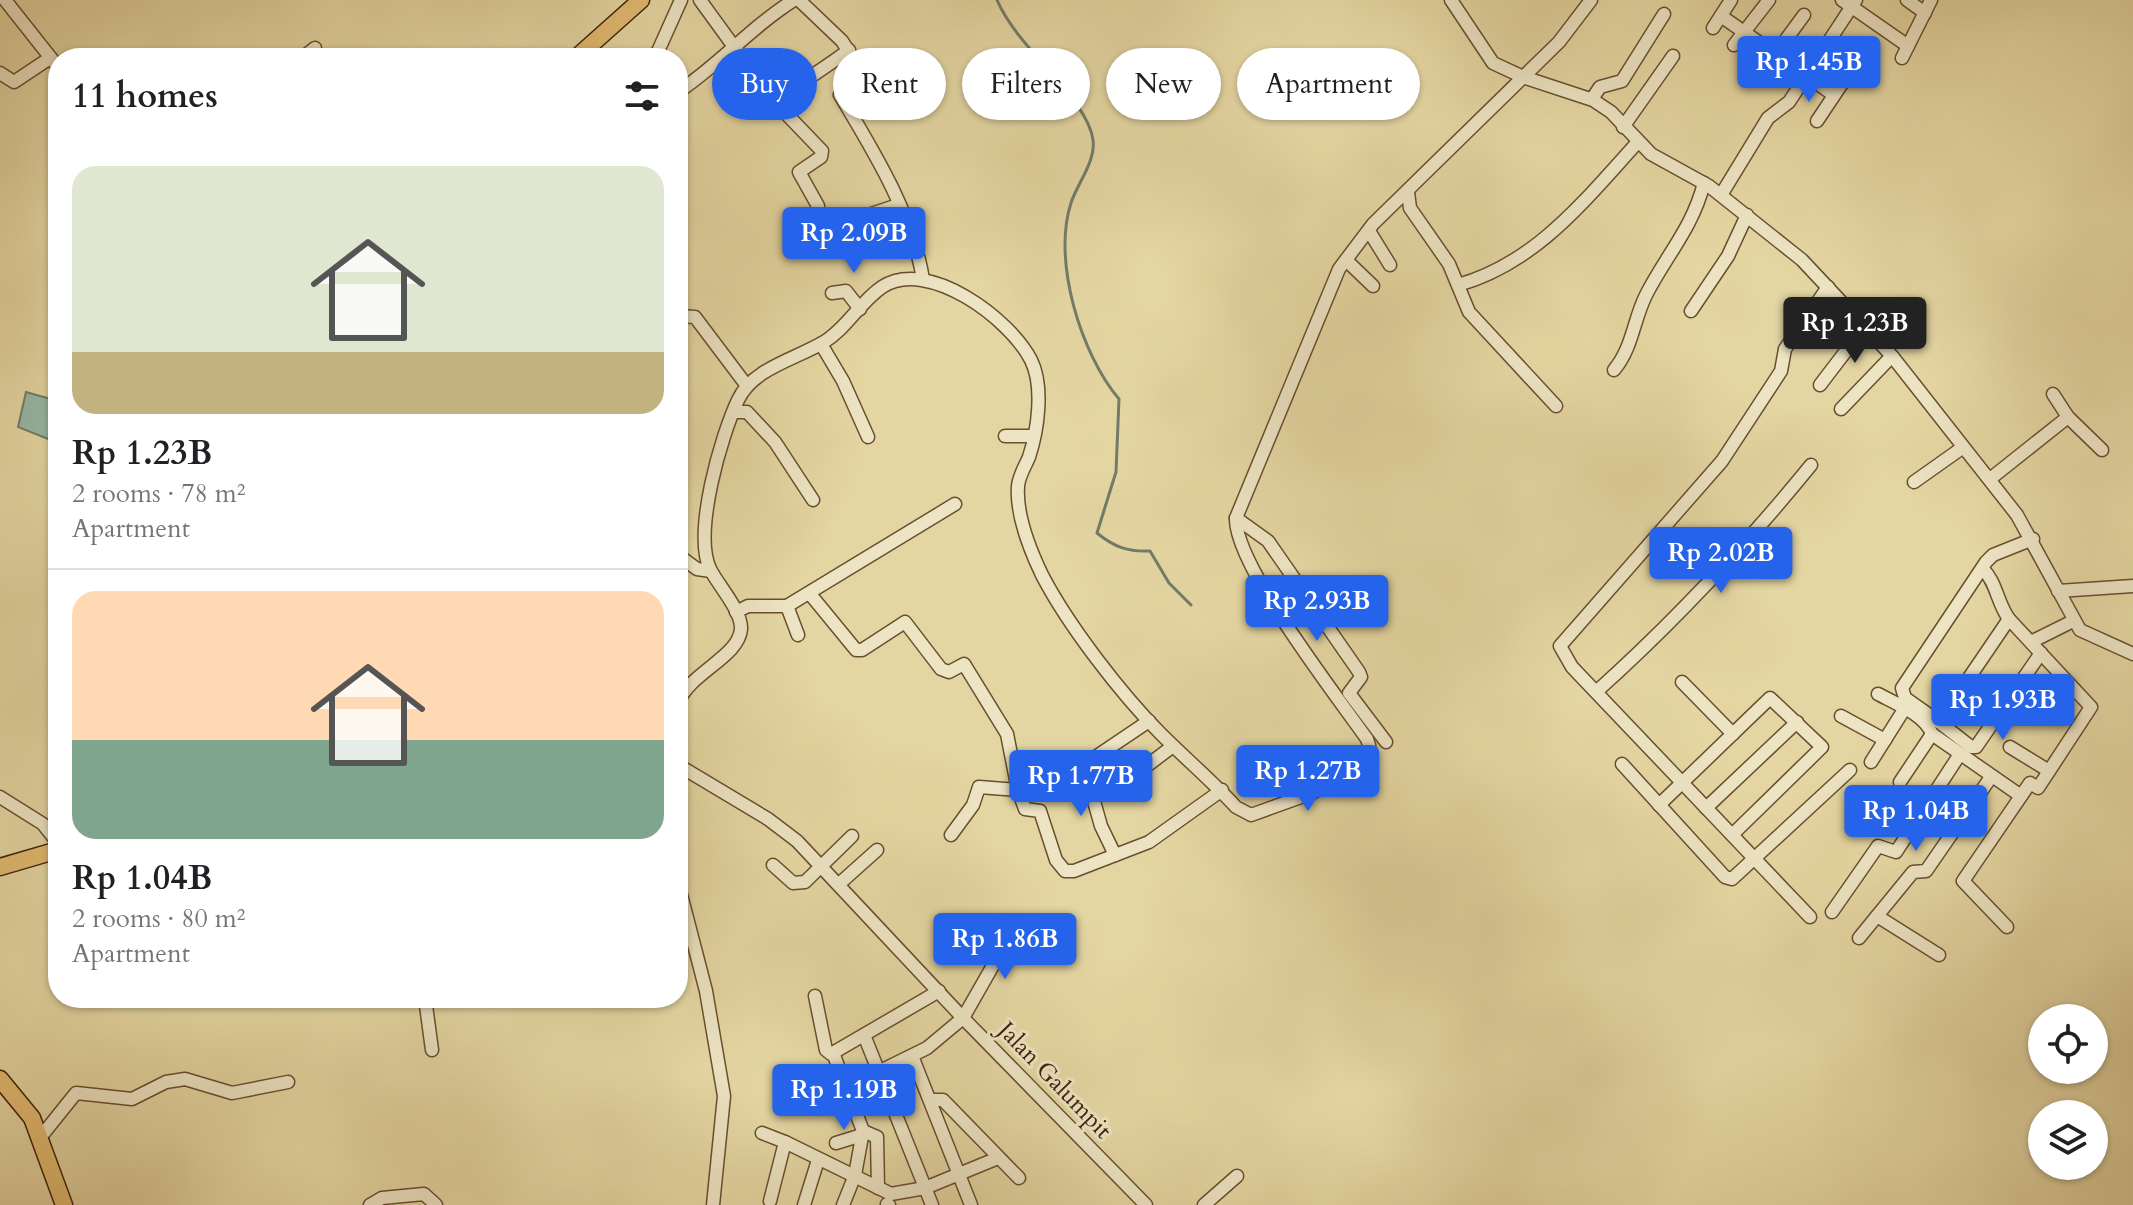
<!DOCTYPE html>
<html lang="en">
<head>
<meta charset="utf-8">
<style>
  :root { --surface:#fff; --page:#f6f6f6; --text:#202124; --muted:#757577; --line:#e0e0e0; --accent:#2563eb }
  body { margin:0; font-family:Cardo,serif; background:var(--page); color:var(--text); height:100vh; display:flex; flex-direction:column; font-size:30px; white-space:nowrap }
  * { box-sizing:border-box; margin:0 }
  p { font-size:26px; color:var(--muted) }
  .icon { flex:none; width:44px; height:44px; fill:none; stroke:currentColor; stroke-width:2; stroke-linecap:round; stroke-linejoin:round }
  .map { position:relative; flex:1; overflow:hidden }
  .panel { position:absolute; left:48px; top:48px; width:640px; height:960px; display:flex; flex-direction:column; background:var(--surface); border-radius:32px; box-shadow:0 2px 6px #0004 }
  .panel>* { flex:none }
  .banner { position:absolute; left:712px; top:48px; width:760px; height:72px; display:flex; gap:16px }
  .tools { position:absolute; left:2028px; top:1004px; display:grid; gap:16px }
  .tools a { display:grid; place-items:center; width:80px; height:80px; border-radius:50%; background:var(--surface); box-shadow:0 2px 6px #0004; font-size:40px }
  .price { position:absolute; translate:-50% -68px; padding:0 18px; border-radius:8px; background:var(--accent); color:#fff; font-size:26px; line-height:52px; filter:drop-shadow(0 2px 4px #0008) }
  .price::after { content:''; position:absolute; left:50%; top:48px; width:24px; height:18px; margin-left:-12px; background:inherit; clip-path:polygon(0 0,100% 0,50% 100%) }
  .price.active { background:#222; color:#fff }
  ul { padding:0; list-style:none }
  li { display:grid; align-content:center; gap:16px; height:424px; padding:0 24px }
  li+li { border-top:2px solid var(--line) }
  li span { display:grid; place-items:center; height:248px; border-radius:24px; color:#555 }
  li>.icon { margin-inline-start:auto }
  span .icon { width:144px; height:144px; fill:#fffc; stroke-width:1 }
  li b { font-size:34px }
  h2 { display:flex; justify-content:space-between; align-items:center; height:96px; padding:0 24px; font-size:34px }
  .chip { padding:0 28px; border-radius:36px; background:var(--surface); box-shadow:0 2px 6px #0004; font-size:28px; line-height:72px }
  .chip.active { background:var(--accent); color:#fff }
  .map>svg:first-child { display:block }
</style>
</head>
<body>
<div class="map">
<svg width="2133" height="1205" viewBox="0 0 2133 1205">
  <rect width="100%" height="100%" fill="#e4d6a2"/>
  <filter id="stains"><feTurbulence type="fractalNoise" baseFrequency=".0025" numOctaves="4"/><feColorMatrix values="0 0 0 0 .2 0 0 0 0 .09 0 0 0 0 .02 0 0 0 .5 -.17"/></filter>
  <radialGradient id="worn" r=".72"><stop offset=".6" stop-color="#630" stop-opacity="0"/><stop offset="1" stop-color="#630" stop-opacity=".3"/></radialGradient>
  <polygon fill="#95b9a6" stroke="#737c68" stroke-width="2" points="26,392 58,401 58,443 18,427"/>
  <g fill="none" stroke-linecap="round" stroke-linejoin="round">
    <path stroke="#737c68" stroke-width="3" d="M997 0C1017 48 1088 99 1093 140 1096 161 1077 184 1071 203 1052 261 1081 354 1119 399L1116 472 1097 533C1114 547 1128 552 1150 551L1169 583 1191 605"/>
    <defs>
      <g id="minor">
        <polyline points="5,0 58,67"/>
        <polyline points="700,0 772,99 822,151 821,157 799,172 818,206"/>
        <path d="M799 0 842 41 863 74 840 95C874 152 912 213 923 279"/>
        <polyline points="1451,0 1493,63 1523,77 1593,100 1611,112 1651,154 1709,186 1802,260 1892,356 2017,515 2080,630 2133,654"/>
        <polyline points="1842,0 1908,46"/>
        <polyline points="1907,0 1925,13"/>
        <polyline points="1721,16 1834,95"/>
        <polyline points="1713,28 1731,0"/>
        <polyline points="1734,45 1769,0"/>
        <polyline points="302,58 315,48"/>
        <polyline points="655,58 681,0"/>
        <polyline points="1902,58 1931,0"/>
        <polyline points="1762,72 1804,15"/>
        <polyline points="0,73 14,82 50,58"/>
        <path d="M678 92C720 64 751 27 794 0"/>
        <polyline points="1592,99 1600,87 1622,81 1664,14"/>
        <path d="M775 102C800 83 825 68 849 50"/>
        <polyline points="1817,121 1859,58"/>
        <polyline points="1623,127 1673,56"/>
        <polyline points="1408,192 1410,208 1449,264 1469,312 1556,406"/>
        <polyline points="1721,195 1768,118 1789,102 1856,0"/>
        <polyline points="838,225 898,205"/>
        <polyline points="1369,231 1390,265"/>
        <polyline points="1346,260 1373,286"/>
        <path d="M1458 285C1536 263 1584 201 1637 143"/>
        <polyline points="832,293 846,291 860,309"/>
        <polyline points="1691,311 1728,256 1747,215"/>
        <polyline points="678,316 695,317 747,386"/>
        <polyline points="821,344 843,381 868,437"/>
        <path d="M1614 370C1633 347 1633 321 1646 295 1667 254 1692 229 1704 183"/>
        <polyline points="1820,385 1865,326"/>
        <polyline points="2053,394 2068,417 2102,450"/>
        <polyline points="1841,409 1892,356"/>
        <polyline points="734,412 747,412 775,442 813,500"/>
        <polyline points="1005,436 1034,436"/>
        <polyline points="1990,479 2068,417"/>
        <polyline points="1914,482 1962,448"/>
        <polyline points="1236,518 1268,541 1359,672 1361,677 1349,693 1386,742"/>
        <polyline points="678,555 697,569 711,571"/>
        <path d="M1983 569C1997 583 1997 603 2009 619L2091 707 2038 788 2030 783 1963 881 2007 927"/>
        <polyline points="2058,591 2133,586"/>
        <polyline points="810,594 856,650 862,650 905,622 941,669 949,672 964,664 1007,734 1018,790"/>
        <polyline points="787,606 955,504"/>
        <polyline points="736,612 748,606 787,606 798,635"/>
        <polyline points="2009,619 1939,722 1905,698 1902,688 1986,562 1993,555 2033,539"/>
        <polyline points="2031,642 2073,621"/>
        <polyline points="1682,682 1733,734"/>
        <path d="M1596 692C1674 622 1745 546 1811 465"/>
        <path d="M1878 694C1895 703 1925 715 1932 734L2021 796"/>
        <path d="M678 703C689 673 739 657 741 629 742 611 718 585 710 569 693 532 721 436 738 400 753 368 796 359 824 342 847 328 860 302 882 287 928 257 1010 319 1031 360 1044 386 1038 430 1029 457 1025 467 1019 475 1018 486 1016 514 1030 550 1042 575 1068 625 1121 694 1161 734 1186 759 1212 781 1236 807L1251 815 1312 793 1351 769 1357 773C1369 765 1373 753 1367 739 1336 695 1234 564 1236 518L1339 269 1373 224 1559 42 1591 0"/>
        <polyline points="1841,716 1885,740"/>
        <polyline points="1939,722 1971,747 1976,747 2041,653"/>
        <polyline points="2010,747 2049,771"/>
        <polyline points="1871,762 1905,708"/>
        <polyline points="1622,764 1725,877 1732,879 1850,770"/>
        <polyline points="678,765 768,819 797,841 963,1018 1146,1205"/>
        <polyline points="1084,766 1101,826 1115,855"/>
        <polyline points="1140,771 1173,746"/>
        <polyline points="1900,782 1932,734"/>
        <polyline points="1057,783 1149,721"/>
        <polyline points="0,797 43,824 58,843"/>
        <polyline points="1659,805 1770,698 1822,747 1732,835"/>
        <polyline points="1706,808 1797,722"/>
        <polyline points="951,835 973,805 979,787 1018,790 1025,809 1040,811 1056,860 1065,871 1074,871 1149,842 1222,790"/>
        <polyline points="773,865 793,883 805,882 852,836"/>
        <polyline points="678,883 706,991 724,1096 713,1205"/>
        <polyline points="839,884 877,850"/>
        <polyline points="1832,912 1878,846 1896,852 1960,754"/>
        <polyline points="1877,916 1939,955"/>
        <polyline points="1810,917 1572,667 1560,646 1722,461 1781,371 1785,349 1828,287"/>
        <polyline points="1859,938 1913,872 1926,871 1991,777"/>
        <polyline points="815,996 826,1050 831,1054 939,991"/>
        <polyline points="425,998 432,1050"/>
        <polyline points="864,1035 932,1205"/>
        <polyline points="833,1053 863,1131 855,1175 843,1205"/>
        <polyline points="912,1056 971,1205"/>
        <polyline points="848,1087 927,1048 963,1018 1015,927"/>
        <polyline points="930,1100 943,1100 1019,1178"/>
        <polyline points="863,1131 877,1137 878,1188"/>
        <polyline points="762,1133 785,1142"/>
        <polyline points="39,1139 76,1093 132,1099 166,1082 185,1079 232,1093 288,1082"/>
        <polyline points="836,1143 862,1135"/>
        <polyline points="770,1201 785,1142 891,1194 925,1188 998,1158"/>
        <polyline points="887,1204 889,1205"/>
        <polyline points="370,1205 382,1198 424,1194 436,1205"/>
        <polyline points="804,1205 818,1160"/>
        <polyline points="1204,1205 1237,1176"/>
      </g>
      <g id="major">
        <polyline points="576,58 641,0"/>
        <polyline points="0,867 58,850"/>
        <polyline points="0,1079 32,1118 64,1205"/>
      </g>
    </defs>
    <use href="#minor" stroke="#694e30" stroke-width="15"/>
    <use href="#major" stroke="#40210a" stroke-width="19"/>
    <use href="#minor" stroke="#ede4c3" stroke-width="12"/>
    <use href="#major" stroke="#e2bb71" stroke-width="16"/>
  </g>
  <g text-anchor="middle" stroke-width="6" stroke-linejoin="round" paint-order="stroke">
    <g font-size="24" fill="#40210a" stroke="#ede4c3">
      <text transform="translate(1055 1080) rotate(46)" y="8">Jalan Galumpit</text>
    </g>
  </g>
  <rect width="100%" height="100%" filter="url(#stains)"/>
  <rect width="100%" height="100%" fill="url(#worn)"/>
</svg>
<div class="tools">
<a><svg class="icon" aria-label="locate" viewBox="0 0 24 24"><circle cx="12" cy="12" r="6"/><path d="M12 2v4M12 18v4M2 12h4M18 12h4"/></svg></a>
<a><svg class="icon" aria-label="layers" viewBox="0 0 24 24"><path d="M12 4l9 5-9 5-9-5zM3 14l9 5 9-5"/></svg></a>
</div>
<b class="price" style="left:1809px;top:104px">Rp 1.45B</b>
<b class="price" style="left:854px;top:275px">Rp 2.09B</b>
<b class="price active" style="left:1855px;top:365px">Rp 1.23B</b>
<b class="price" style="left:1721px;top:595px">Rp 2.02B</b>
<b class="price" style="left:1317px;top:643px">Rp 2.93B</b>
<b class="price" style="left:2003px;top:742px">Rp 1.93B</b>
<b class="price" style="left:1308px;top:813px">Rp 1.27B</b>
<b class="price" style="left:1081px;top:818px">Rp 1.77B</b>
<b class="price" style="left:1916px;top:853px">Rp 1.04B</b>
<b class="price" style="left:1005px;top:981px">Rp 1.86B</b>
<b class="price" style="left:844px;top:1132px">Rp 1.19B</b>
<div class="banner">
<a class="chip active">Buy</a>
<a class="chip">Rent</a>
<a class="chip">Filters</a>
<a class="chip">New</a>
<a class="chip">Apartment</a>
</div>
<section class="panel">
<h2>11 homes<svg class="icon" aria-label="filters" viewBox="0 0 24 24"><path d="M4 7h16M4 17h16"/><circle cx="9" cy="7" r="2"/><circle cx="15" cy="17" r="2"/></svg></h2>
<ul>
<li><span style="background:linear-gradient(#dfe7d0 75%,#c2b280 0)"><svg class="icon" aria-label="home" viewBox="0 0 24 24"><path d="M3 11l9-7 9 7M6 9v11h12V9"/></svg></span><div><b>Rp 1.23B</b><p>2 rooms · 78 m²</p><p>Apartment</p></div></li>
<li><span style="background:linear-gradient(#ffd9b3 60%,#7fa58c 0)"><svg class="icon" aria-label="home" viewBox="0 0 24 24"><path d="M3 11l9-7 9 7M6 9v11h12V9"/></svg></span><div><b>Rp 1.04B</b><p>2 rooms · 80 m²</p><p>Apartment</p></div></li>
</ul>
</section>
</div>
</body>
</html>
